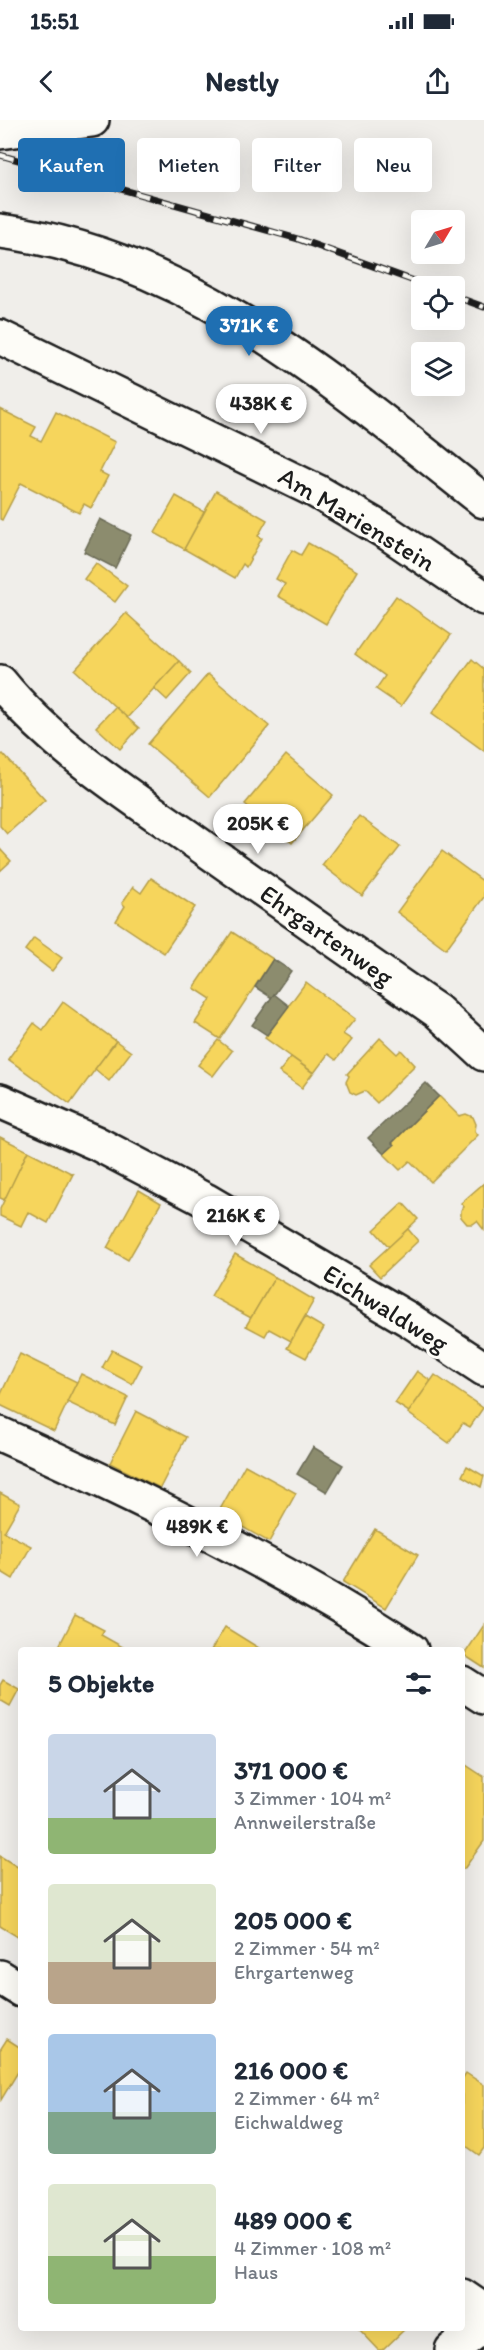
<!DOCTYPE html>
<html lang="de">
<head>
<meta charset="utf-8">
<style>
  :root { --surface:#fff; --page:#f2f2f3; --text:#1f2937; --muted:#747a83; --accent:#1f6fb2 }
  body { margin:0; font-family:Itim,sans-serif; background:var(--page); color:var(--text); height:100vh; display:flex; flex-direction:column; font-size:22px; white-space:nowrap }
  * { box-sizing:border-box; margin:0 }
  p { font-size:20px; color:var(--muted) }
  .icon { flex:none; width:33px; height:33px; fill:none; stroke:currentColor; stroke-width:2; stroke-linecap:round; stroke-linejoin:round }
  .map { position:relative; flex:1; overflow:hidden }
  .details { position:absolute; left:18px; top:1527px; width:447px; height:684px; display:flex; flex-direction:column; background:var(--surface); border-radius:6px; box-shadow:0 6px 24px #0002 }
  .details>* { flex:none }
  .top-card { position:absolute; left:18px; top:18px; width:448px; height:54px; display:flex; gap:12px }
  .needle { width:39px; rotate:52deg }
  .tools { position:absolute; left:411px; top:90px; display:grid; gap:12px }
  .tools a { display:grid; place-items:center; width:54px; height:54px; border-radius:6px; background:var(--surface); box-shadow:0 6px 24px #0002; font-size:30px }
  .price { position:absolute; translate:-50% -51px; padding:0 14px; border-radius:21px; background:#fff; color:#222; font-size:20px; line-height:39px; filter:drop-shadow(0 2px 3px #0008) }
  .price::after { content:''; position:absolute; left:50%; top:36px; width:18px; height:14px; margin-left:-9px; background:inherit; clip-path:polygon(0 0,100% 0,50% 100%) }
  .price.on { background:var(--accent); color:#fff }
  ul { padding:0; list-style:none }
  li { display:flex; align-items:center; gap:18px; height:150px; padding:0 30px }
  li span { display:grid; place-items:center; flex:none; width:168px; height:120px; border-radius:6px; color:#555 }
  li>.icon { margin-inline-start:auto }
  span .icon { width:72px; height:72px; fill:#fffc; stroke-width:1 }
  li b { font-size:26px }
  h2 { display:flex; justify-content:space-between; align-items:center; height:72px; padding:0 30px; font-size:26px }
  .chip { padding:0 21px; border-radius:6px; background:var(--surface); box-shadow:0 6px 24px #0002; font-size:21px; line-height:54px }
  .chip.on { background:var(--accent); color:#fff }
  .status { display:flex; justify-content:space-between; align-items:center; height:42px; padding:0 30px; background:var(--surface); direction:ltr }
  .status svg { height:16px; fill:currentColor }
  header { display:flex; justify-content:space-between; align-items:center; height:78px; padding:0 30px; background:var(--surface); font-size:27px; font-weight:700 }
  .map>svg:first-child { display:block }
</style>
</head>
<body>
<div class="status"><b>15:51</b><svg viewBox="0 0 49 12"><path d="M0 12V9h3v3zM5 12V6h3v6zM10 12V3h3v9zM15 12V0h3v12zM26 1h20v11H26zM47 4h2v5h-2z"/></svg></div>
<header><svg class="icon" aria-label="back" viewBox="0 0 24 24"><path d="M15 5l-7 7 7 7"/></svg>Nestly<svg class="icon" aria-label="share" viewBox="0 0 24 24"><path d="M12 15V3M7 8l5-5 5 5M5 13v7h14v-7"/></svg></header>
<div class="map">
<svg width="484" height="2230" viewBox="0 0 484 2230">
  <rect width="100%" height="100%" fill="#f0eeea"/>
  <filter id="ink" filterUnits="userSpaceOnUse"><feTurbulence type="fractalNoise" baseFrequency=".0167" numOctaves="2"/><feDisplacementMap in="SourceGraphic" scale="12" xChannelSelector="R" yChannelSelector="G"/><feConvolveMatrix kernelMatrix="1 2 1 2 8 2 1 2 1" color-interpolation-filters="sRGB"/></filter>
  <g filter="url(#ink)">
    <g fill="#f6d55c" stroke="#b59e49" stroke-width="1.5">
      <polygon points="0,289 36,307 31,316 41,321 56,292 115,322 100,352 108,356 91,388 84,384 79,393 21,363 2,400 0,399"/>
      <polygon points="216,371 267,400 258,416 262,418 246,447 243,444 235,458 184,429"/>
      <polygon points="176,376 204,392 184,429 155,413"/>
      <polygon points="308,423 357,451 326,504 278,476 285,464 276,459 292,430 301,435"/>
      <polygon points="96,443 127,466 115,482 84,459"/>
      <polygon points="396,476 451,515 401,586 376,569 385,556 355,534"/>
      <polygon points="126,493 179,541 127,598 75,550"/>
      <polygon points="472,539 484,549 484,631 432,593"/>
      <polygon points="179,541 191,553 167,580 154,568"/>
      <polygon points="208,554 269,606 210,677 148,624"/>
      <polygon points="115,587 139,608 120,629 96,607"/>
      <polygon points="3,634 45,680 7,714 0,706 0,636"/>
      <polygon points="286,635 333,675 292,723 245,684"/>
      <polygon points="359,696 400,727 362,776 322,745"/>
      <polygon points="0,729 11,741 0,751"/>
      <polygon points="442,731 484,762 484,777 446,829 397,792"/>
      <polygon points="151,758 195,787 164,833 116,801 125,786 122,783 133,767 141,773"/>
      <polygon points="232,812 273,839 220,919 195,903 211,879 194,868"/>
      <polygon points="34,818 62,838 52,851 25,830"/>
      <polygon points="306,862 355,899 343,914 352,920 336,940 328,934 314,953 265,918"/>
      <polygon points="63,882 116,921 70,984 8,939 34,903 43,910"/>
      <polygon points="380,918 397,934 401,930 415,945 377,983 365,971 356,975 350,972 346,962 349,956 347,954"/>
      <polygon points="218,920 232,931 213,956 198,945"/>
      <polygon points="116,921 131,932 109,961 95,949"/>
      <polygon points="291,937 313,953 302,968 279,952"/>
      <polygon points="439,976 459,996 466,994 473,997 476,1004 475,1011 478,1015 431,1062 410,1041 400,1050 384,1034 394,1025 392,1023"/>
      <polygon points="0,1017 28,1031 5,1080 0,1078"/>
      <polygon points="28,1031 73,1054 48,1103 28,1092 21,1106 0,1096 0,1089"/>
      <polygon points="484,1063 484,1110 477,1101 473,1104 467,1104 461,1097 461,1090 464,1087 461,1083"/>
      <polygon points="139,1070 161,1083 128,1140 107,1128"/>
      <polygon points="403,1083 418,1099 389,1127 374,1110"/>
      <polygon points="408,1109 418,1121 380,1157 369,1145"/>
      <polygon points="235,1134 275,1157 251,1198 211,1176"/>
      <polygon points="275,1157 314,1180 291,1221 269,1209 265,1216 246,1206"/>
      <polygon points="305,1197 324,1208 306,1238 287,1228"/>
      <polygon points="112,1230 142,1245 132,1264 102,1248"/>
      <polygon points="20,1234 77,1262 54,1311 0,1285 0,1276"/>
      <polygon points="417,1251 431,1261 409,1292 395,1283"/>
      <polygon points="81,1254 128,1277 115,1305 67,1282"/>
      <polygon points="435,1255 483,1288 470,1307 463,1303 449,1323 408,1293"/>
      <polygon points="136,1291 186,1317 160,1368 110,1343"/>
      <polygon points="245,1345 296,1373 269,1422 218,1393"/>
      <polygon points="467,1346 484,1356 481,1367 462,1356"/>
      <polygon points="0,1373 20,1384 4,1412 31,1426 13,1459 0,1451"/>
      <polygon points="375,1409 418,1435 386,1488 343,1462"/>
      <polygon points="75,1495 104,1510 101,1515 128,1530 57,1530"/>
      <polygon points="484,1505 484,1548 464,1535"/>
      <polygon points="225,1507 259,1528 258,1530 211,1530"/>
      <polygon points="3,1560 19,1569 10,1586 0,1580 0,1565"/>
      <polygon points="466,1645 484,1657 484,1721 464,1749 462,1748 462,1650"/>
      <polygon points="0,1736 21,1749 21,1819 0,1806"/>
      <polygon points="7,1919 21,1928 21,1947 1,1980 0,1930"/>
      <polygon points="466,1953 484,1965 484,2028 479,2035 462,2023 462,1959"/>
      <polygon points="358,2208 406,2208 383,2230 379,2230"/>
    </g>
    <g fill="#8c8c6e" stroke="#6a6a55" stroke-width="1.5">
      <polygon points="100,399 131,415 115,448 84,432"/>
      <polygon points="273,839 291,851 272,878 255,867"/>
      <polygon points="274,874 289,886 267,915 252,905"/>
      <polygon points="426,963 439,976 392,1023 394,1025 384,1034 368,1018"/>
      <polygon points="313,1327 343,1345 327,1372 297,1354"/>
    </g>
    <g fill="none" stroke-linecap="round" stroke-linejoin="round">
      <defs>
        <g id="minor">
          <path d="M0 111C189 135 340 267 484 381"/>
          <polyline points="0,217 316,371 388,413 484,478"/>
          <path d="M0 562C53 627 127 674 194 721 275 778 355 835 437 891L484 934"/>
          <polyline points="0,981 96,1023 205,1080 408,1199 484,1249"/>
          <path d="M0 1314C141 1377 281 1446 411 1530"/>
          <polyline points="462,1563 484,1577"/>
          <polyline points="0,1857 21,1870"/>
          <polyline points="462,2176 484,2191"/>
          <polyline points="452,2230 484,2205"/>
        </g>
        <polyline id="major" points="0,12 92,0"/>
      </defs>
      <use href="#minor" stroke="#1c1c1c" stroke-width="38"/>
      <use href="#major" stroke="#1c1c1c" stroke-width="38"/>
      <use href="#minor" stroke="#fdfcf7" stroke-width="33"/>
      <use href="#major" stroke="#fdfcf7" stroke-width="33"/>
      <defs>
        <g id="rail">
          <polyline points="0,35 298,119 428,166"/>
          <polyline points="454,176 484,187"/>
        </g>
      </defs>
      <use href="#rail" stroke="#1c1c1c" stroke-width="7"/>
      <use href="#rail" stroke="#fdfcf7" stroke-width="4.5" stroke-dasharray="14" stroke-linecap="butt"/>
    </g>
  </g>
  <g text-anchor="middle" stroke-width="6" stroke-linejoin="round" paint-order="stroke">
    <g font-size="26" fill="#1c1c1c" stroke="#fdfcf7">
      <text transform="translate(357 399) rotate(31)" y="9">Am Marienstein</text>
      <text transform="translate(327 815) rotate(35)" y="9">Ehrgartenweg</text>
      <text transform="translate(386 1188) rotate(32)" y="9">Eichwaldweg</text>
    </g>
  </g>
</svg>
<div class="tools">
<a><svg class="needle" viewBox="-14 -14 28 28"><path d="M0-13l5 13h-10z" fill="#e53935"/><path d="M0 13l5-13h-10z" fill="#747a83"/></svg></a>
<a><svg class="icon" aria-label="locate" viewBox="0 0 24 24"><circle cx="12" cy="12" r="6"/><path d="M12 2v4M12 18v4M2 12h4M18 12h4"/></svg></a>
<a><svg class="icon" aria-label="layers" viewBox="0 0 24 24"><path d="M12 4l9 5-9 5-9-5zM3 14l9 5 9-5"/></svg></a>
</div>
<b class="price on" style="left:249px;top:237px">371K €</b>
<b class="price" style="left:261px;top:315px">438K €</b>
<b class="price" style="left:258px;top:735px">205K €</b>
<b class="price" style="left:236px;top:1127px">216K €</b>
<b class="price" style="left:197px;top:1438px">489K €</b>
<div class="top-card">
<a class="chip on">Kaufen</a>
<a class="chip">Mieten</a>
<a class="chip">Filter</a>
<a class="chip">Neu</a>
</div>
<section class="details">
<h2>5 Objekte<svg class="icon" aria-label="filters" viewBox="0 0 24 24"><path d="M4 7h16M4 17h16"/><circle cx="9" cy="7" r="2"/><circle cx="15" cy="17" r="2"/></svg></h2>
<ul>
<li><span style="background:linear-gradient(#c9d6e8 70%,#8fb573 0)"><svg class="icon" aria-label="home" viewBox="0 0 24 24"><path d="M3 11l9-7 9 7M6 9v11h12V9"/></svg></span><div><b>371 000 €</b><p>3 Zimmer · 104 m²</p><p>Annweilerstraße</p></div></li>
<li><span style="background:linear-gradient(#dfe7d0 65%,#b9a48a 0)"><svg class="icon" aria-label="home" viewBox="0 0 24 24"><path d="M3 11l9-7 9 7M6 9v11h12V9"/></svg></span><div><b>205 000 €</b><p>2 Zimmer · 54 m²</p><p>Ehrgartenweg</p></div></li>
<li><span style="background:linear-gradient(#a9c7e8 65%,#7fa58c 0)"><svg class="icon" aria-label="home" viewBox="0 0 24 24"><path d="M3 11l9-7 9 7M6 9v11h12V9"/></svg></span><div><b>216 000 €</b><p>2 Zimmer · 64 m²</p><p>Eichwaldweg</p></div></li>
<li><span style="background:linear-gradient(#dfe7d0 60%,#8fb573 0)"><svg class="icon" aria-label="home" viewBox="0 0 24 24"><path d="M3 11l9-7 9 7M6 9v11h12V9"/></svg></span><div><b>489 000 €</b><p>4 Zimmer · 108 m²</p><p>Haus</p></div></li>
</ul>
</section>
</div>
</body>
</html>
